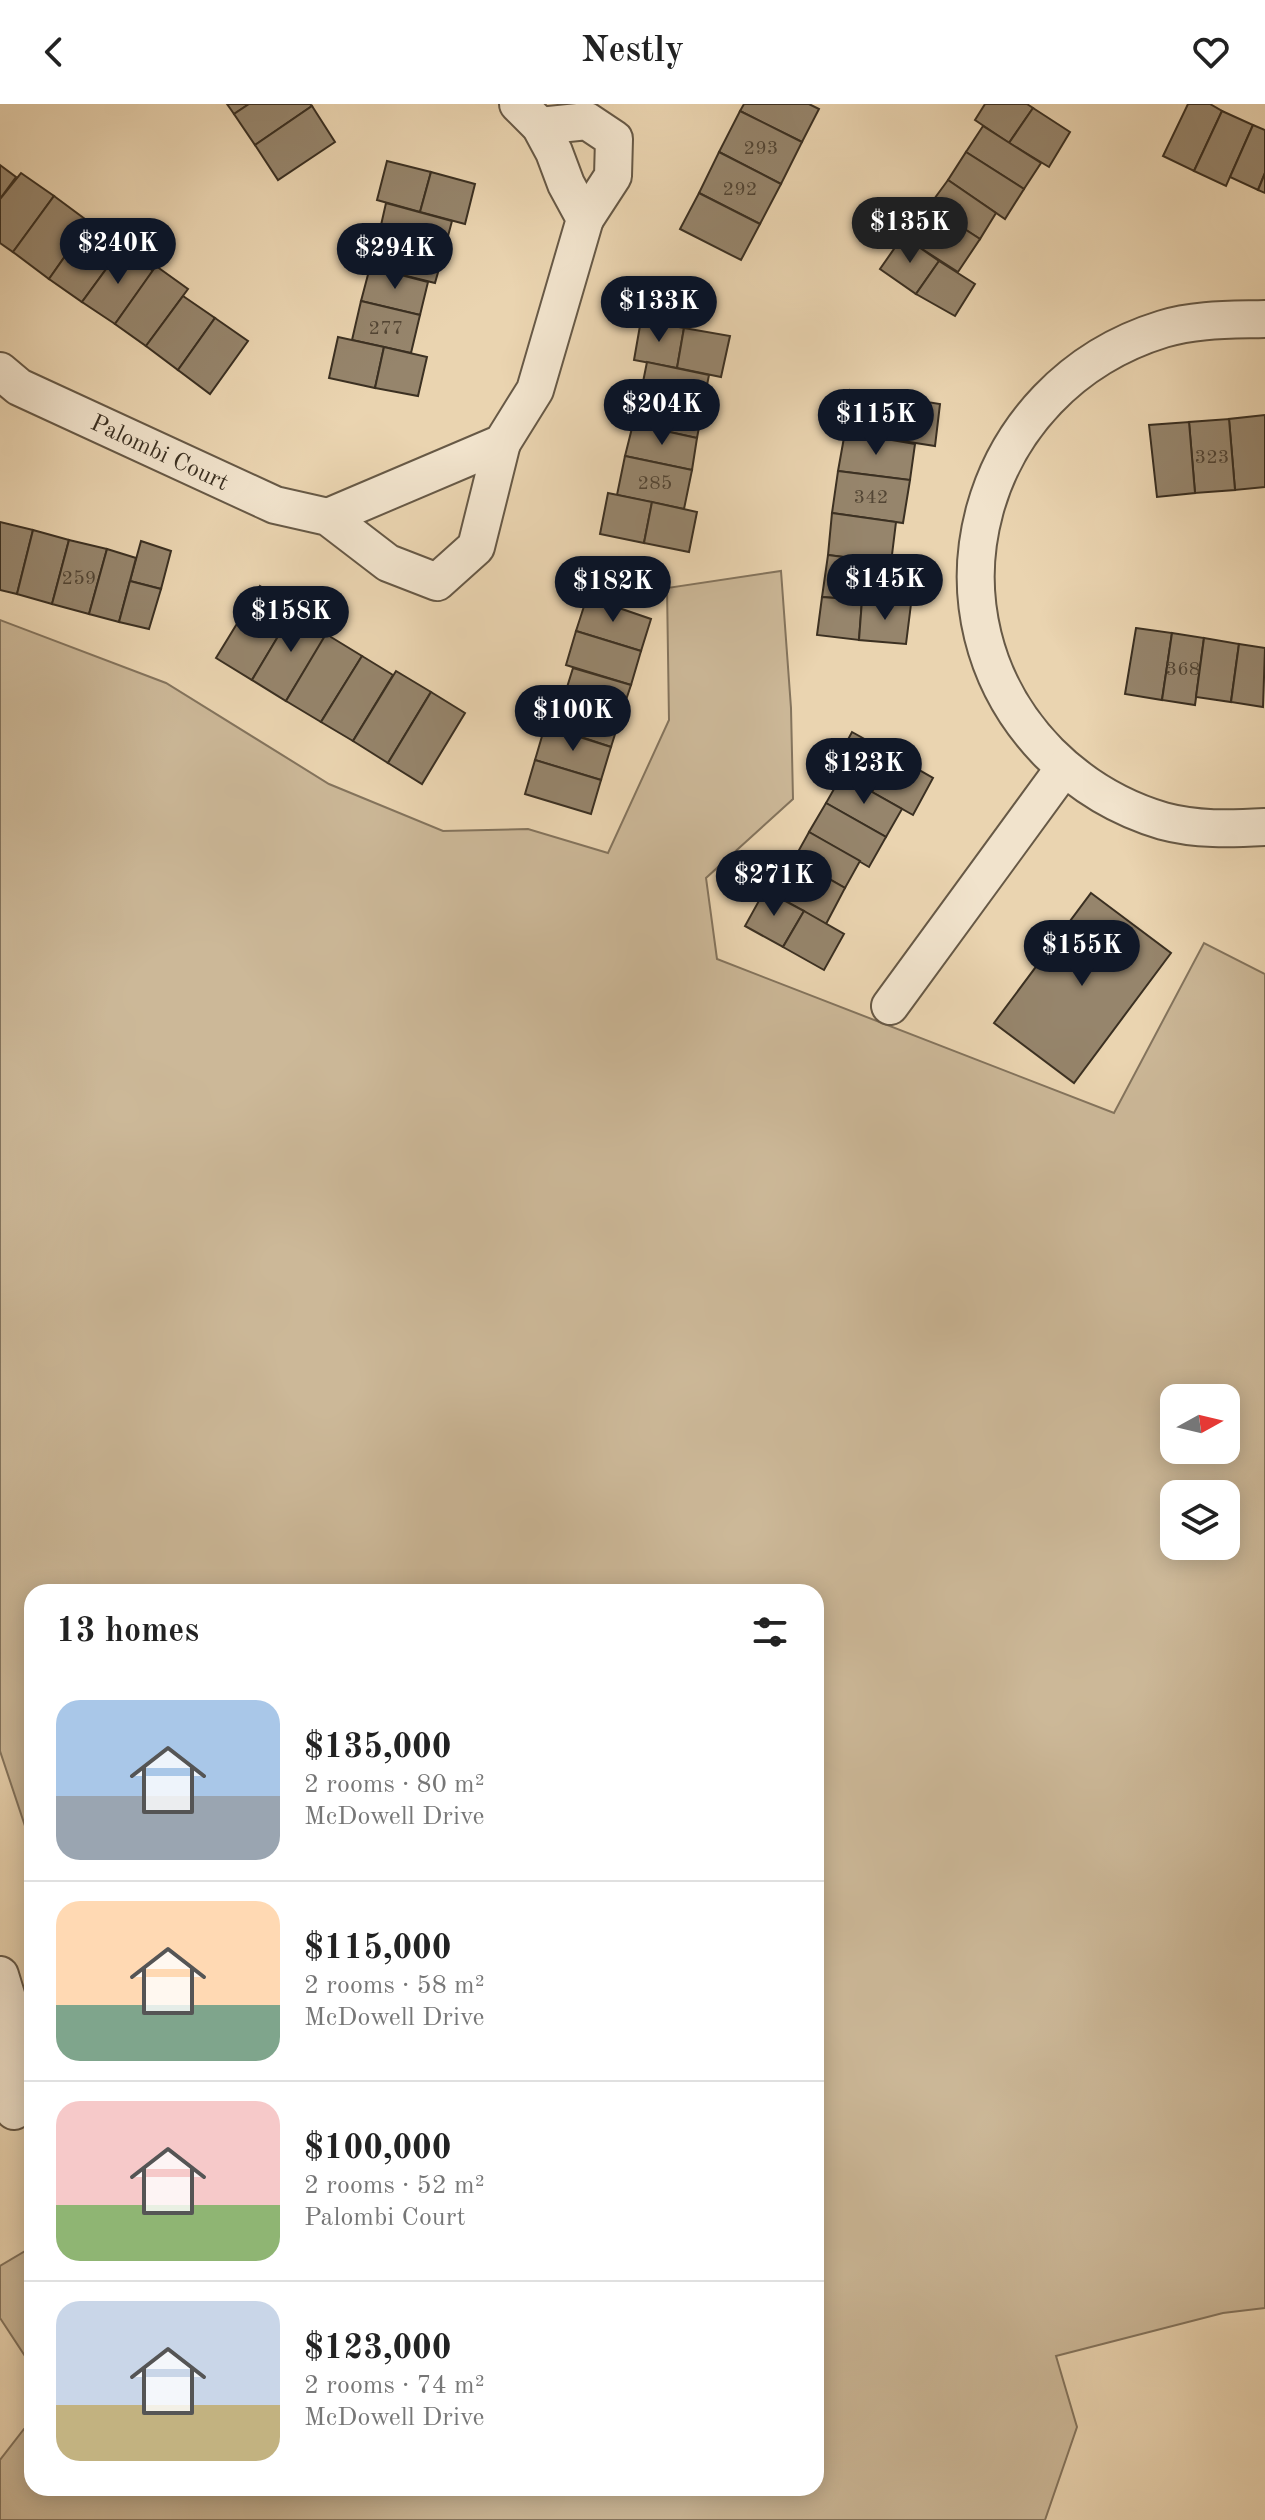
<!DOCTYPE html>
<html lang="en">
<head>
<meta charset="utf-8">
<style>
  :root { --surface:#fff; --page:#f2f2f2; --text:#222; --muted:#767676; --line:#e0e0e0; --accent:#111827 }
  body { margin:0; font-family:"Old Standard TT",serif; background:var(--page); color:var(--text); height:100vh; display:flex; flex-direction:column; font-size:30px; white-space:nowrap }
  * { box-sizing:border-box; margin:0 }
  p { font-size:26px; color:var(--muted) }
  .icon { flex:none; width:44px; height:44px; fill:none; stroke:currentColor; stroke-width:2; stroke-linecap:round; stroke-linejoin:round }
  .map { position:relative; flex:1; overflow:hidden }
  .details { position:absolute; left:24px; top:1480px; width:800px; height:912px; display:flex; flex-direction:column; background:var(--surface); border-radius:24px; box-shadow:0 4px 20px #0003 }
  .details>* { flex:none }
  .needle { width:52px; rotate:82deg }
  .fabs { position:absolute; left:1160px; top:1280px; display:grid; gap:16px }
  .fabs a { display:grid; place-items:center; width:80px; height:80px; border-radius:16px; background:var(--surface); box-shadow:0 4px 20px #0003; font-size:40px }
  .price { position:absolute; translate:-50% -68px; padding:0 18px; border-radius:28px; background:var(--accent); color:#fff; font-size:26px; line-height:52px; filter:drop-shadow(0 2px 4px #0008) }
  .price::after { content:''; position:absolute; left:50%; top:48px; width:24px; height:18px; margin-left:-12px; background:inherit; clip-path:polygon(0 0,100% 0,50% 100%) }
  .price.on { background:#222; color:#fff }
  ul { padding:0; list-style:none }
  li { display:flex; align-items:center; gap:24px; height:200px; padding:0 32px }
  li+li { border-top:2px solid var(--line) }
  li span { display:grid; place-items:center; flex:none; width:224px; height:160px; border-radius:24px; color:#555 }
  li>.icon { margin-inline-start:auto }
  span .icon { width:96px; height:96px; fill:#fffc; stroke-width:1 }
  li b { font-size:34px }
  h2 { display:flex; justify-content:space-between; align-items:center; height:96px; padding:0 32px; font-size:34px }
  header { display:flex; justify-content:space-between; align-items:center; height:104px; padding:0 32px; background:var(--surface); font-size:36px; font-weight:800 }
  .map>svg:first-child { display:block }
</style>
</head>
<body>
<header><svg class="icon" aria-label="back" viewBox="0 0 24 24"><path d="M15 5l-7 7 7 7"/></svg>Nestly<svg class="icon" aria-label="heart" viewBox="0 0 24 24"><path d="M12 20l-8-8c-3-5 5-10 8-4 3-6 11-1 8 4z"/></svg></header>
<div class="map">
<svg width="1265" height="2416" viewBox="0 0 1265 2416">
  <rect width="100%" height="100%" fill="#ead4b0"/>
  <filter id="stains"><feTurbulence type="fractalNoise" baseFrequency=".0025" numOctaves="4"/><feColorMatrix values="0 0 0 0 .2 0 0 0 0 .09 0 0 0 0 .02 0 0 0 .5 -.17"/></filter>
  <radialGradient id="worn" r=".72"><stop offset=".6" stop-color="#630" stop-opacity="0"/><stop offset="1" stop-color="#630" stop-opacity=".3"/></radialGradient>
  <g fill="#ccb898" stroke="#84745d" stroke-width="2" fill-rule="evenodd">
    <path d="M781 467 791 604 793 695 706 774 717 855 1114 1009 1204 839 1265 870V2204L1223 2209 1056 2252 1077 2323 1045 2416H0V2356L24 2325 32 2320V2384H816V1488H32V1743L0 1647V516L166 579 329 680 443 727 528 725 608 749 669 616 667 484ZM1174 1294H1226V1346H1174ZM1174 1390H1226V1442H1174Z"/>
    <polygon points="32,2143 32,2247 25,2252 0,2214 0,2162"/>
  </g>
  <g fill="#96856c" stroke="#3b3022" stroke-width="2">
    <polygon points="227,0 249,0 234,10"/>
    <polygon points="249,0 310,0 312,2 255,41 234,10"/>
    <polygon points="744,0 809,0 819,5 802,38 740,7"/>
    <polygon points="985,0 1027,0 1033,4 1009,39 975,16"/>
    <polygon points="1188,0 1210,0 1222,7 1194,67 1163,52"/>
    <polygon points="312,2 335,38 278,76 255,41"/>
    <polygon points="1033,4 1070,28 1049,63 1009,39"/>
    <polygon points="740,7 802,38 781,80 719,48"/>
    <polygon points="1222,7 1253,21 1226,82 1194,67"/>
    <polygon points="1253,21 1265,26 1265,69 1258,86 1230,73"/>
    <polygon points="983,22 1041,59 1024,85 966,48"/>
    <polygon points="719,48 781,80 760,120 699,89"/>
    <polygon points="966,48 1024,85 1005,115 948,76"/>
    <polygon points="387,57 431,68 420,108 377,96"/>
    <polygon points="0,61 16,73 0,95"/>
    <polygon points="431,68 475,80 465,120 420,108"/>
    <polygon points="21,69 54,92 13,148 0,139 0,95"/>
    <polygon points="1265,69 1265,89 1258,86"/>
    <polygon points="948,76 996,109 980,135 929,102"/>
    <polygon points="699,89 760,120 741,156 680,125"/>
    <polygon points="54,92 89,118 49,175 13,148"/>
    <polygon points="386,99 452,117 444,147 379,130"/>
    <polygon points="929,102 980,135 958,168 908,136"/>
    <polygon points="89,118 123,142 82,198 49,175"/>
    <polygon points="379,130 444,147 435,179 370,163"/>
    <polygon points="903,132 939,157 916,190 880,165"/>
    <polygon points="123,142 153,167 115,220 82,198"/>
    <polygon points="939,157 975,180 955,212 916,190"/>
    <polygon points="156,162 188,185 146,242 115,220"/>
    <polygon points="370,163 428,178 420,211 361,197"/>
    <polygon points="183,192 215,214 178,266 146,242"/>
    <polygon points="361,197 420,211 411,249 352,236"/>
    <polygon points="215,214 248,237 210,290 178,266"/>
    <polygon points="641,216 684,224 677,264 634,256"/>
    <polygon points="684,224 730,232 721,273 677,264"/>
    <polygon points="338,233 384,243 375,284 329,274"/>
    <polygon points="384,243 427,253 418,292 375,284"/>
    <polygon points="647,258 709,271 703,301 641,288"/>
    <polygon points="850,286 896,293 890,335 845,328"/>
    <polygon points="641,288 703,301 697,334 633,320"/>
    <polygon points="896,293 940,300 935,342 890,335"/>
    <polygon points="1265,311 1265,383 1235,386 1229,315"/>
    <polygon points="1229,315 1235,386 1195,389 1189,318"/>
    <polygon points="1189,318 1195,389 1157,393 1149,321"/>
    <polygon points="633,320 697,334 692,366 625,352"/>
    <polygon points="845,328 915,340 910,376 838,367"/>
    <polygon points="625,352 692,366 684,405 617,391"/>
    <polygon points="838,367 910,376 903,419 832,409"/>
    <polygon points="608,389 652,398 644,439 600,430"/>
    <polygon points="652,398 697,408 689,448 644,439"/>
    <polygon points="832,409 896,418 891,459 828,451"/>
    <polygon points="0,418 33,426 17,490 0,486"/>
    <polygon points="33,426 69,436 52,500 17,490"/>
    <polygon points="69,436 107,445 89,510 52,500"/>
    <polygon points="141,437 171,447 161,485 130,477"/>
    <polygon points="107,445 136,454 119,518 89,510"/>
    <polygon points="828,451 891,459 887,498 822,493"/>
    <polygon points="130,477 161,485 149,525 119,518"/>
    <polygon points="260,482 295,504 252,576 216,554"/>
    <polygon points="587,493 651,515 641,547 576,527"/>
    <polygon points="822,493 862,496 859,536 817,531"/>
    <polygon points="862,496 911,500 906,540 859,536"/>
    <polygon points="295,504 330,525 286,597 252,576"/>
    <polygon points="1136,524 1172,529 1162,596 1125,590"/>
    <polygon points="576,527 641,547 631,581 566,561"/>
    <polygon points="1172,529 1204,534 1195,601 1162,596"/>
    <polygon points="326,530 362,552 321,618 286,597"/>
    <polygon points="1204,534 1239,540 1231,598 1196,593"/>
    <polygon points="1239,540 1265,544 1263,603 1231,598"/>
    <polygon points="362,552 393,571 353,637 321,618"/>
    <polygon points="573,564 631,581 621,611 564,593"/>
    <polygon points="396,567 431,588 388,659 353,637"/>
    <polygon points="431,588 465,609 422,680 388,659"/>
    <polygon points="564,593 621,611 611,643 554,624"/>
    <polygon points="545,622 611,643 601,676 535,656"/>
    <polygon points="852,628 893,651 872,688 832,665"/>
    <polygon points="893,651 933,674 913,711 872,688"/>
    <polygon points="535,656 601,676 591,710 525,690"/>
    <polygon points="842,671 902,705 886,733 826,699"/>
    <polygon points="826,699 886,733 869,763 809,728"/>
    <polygon points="809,728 860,757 845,784 794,755"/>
    <polygon points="794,755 845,784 826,820 775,791"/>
    <polygon points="765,786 804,807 783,843 745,822"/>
    <polygon points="1091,789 1171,849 1074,979 994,919"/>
    <polygon points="804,807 844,830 824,866 783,843"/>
  </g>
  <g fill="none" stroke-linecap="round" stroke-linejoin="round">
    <defs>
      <g id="street">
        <polyline points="540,22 587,17 614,35 613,72 585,115"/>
        <path d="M1265 215C1231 216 1195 215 1163 225 977 282 912 509 1049 649 1081 681 1119 704 1163 717 1196 726 1230 725 1265 723"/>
        <polyline points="0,267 19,283 275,401 328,413 388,459 437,478 476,443 502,339"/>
        <polyline points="328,413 502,339 535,286 585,115 566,80 554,48 540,22 518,0"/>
        <polyline points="890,902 1064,664"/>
        <polyline points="0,1871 10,1904 14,2007"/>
      </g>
    </defs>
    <use href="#street" stroke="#675946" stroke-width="40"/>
    <use href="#street" stroke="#f1e3cc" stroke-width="36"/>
  </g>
  <g text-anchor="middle" stroke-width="8" stroke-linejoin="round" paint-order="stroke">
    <g font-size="20" fill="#524534">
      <text x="761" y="50">293</text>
      <text x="740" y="91">292</text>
      <text x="386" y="230">277</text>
      <text x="1212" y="359">323</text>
      <text x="655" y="385">285</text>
      <text x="871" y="399">342</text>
      <text x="79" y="480">259</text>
      <text x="1183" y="571">368</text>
    </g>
    <g font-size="24" fill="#3b3022" stroke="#f1e3cc">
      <text transform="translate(160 348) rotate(25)" y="8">Palombi Court</text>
    </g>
  </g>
  <rect width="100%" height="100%" filter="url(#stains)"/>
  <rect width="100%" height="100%" fill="url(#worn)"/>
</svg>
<div class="fabs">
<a><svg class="needle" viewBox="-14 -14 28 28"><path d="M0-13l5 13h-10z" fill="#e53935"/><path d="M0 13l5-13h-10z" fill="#767676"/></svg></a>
<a><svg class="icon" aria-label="layers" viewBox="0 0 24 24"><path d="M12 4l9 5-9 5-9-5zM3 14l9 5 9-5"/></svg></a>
</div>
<b class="price on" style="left:910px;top:161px">$135K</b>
<b class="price" style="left:118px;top:182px">$240K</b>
<b class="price" style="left:395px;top:187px">$294K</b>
<b class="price" style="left:659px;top:240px">$133K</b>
<b class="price" style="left:662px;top:343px">$204K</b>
<b class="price" style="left:876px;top:353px">$115K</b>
<b class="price" style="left:885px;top:518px">$145K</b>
<b class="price" style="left:613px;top:520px">$182K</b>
<b class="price" style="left:291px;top:550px">$158K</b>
<b class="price" style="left:573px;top:649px">$100K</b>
<b class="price" style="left:864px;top:702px">$123K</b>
<b class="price" style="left:774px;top:814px">$271K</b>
<b class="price" style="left:1082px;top:884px">$155K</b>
<section class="details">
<h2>13 homes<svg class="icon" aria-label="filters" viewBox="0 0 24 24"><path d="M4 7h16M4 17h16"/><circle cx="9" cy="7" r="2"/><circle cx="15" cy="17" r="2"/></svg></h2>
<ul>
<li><span style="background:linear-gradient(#a9c7e8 60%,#9aa5b1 0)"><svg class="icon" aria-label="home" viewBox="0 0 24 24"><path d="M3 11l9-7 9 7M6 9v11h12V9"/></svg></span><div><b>$135,000</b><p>2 rooms · 80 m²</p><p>McDowell Drive</p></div></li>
<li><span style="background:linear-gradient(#ffd9b3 65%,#7fa58c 0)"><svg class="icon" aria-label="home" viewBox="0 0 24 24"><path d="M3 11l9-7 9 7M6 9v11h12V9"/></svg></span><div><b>$115,000</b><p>2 rooms · 58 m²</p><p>McDowell Drive</p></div></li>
<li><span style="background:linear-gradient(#f6c9c9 65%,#8fb573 0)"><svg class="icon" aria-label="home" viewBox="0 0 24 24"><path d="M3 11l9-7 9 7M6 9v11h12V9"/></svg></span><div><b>$100,000</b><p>2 rooms · 52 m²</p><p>Palombi Court</p></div></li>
<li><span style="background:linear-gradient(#c9d6e8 65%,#c2b280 0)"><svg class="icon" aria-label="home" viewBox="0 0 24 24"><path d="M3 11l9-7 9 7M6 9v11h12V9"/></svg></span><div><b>$123,000</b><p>2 rooms · 74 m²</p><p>McDowell Drive</p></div></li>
</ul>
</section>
</div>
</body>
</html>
